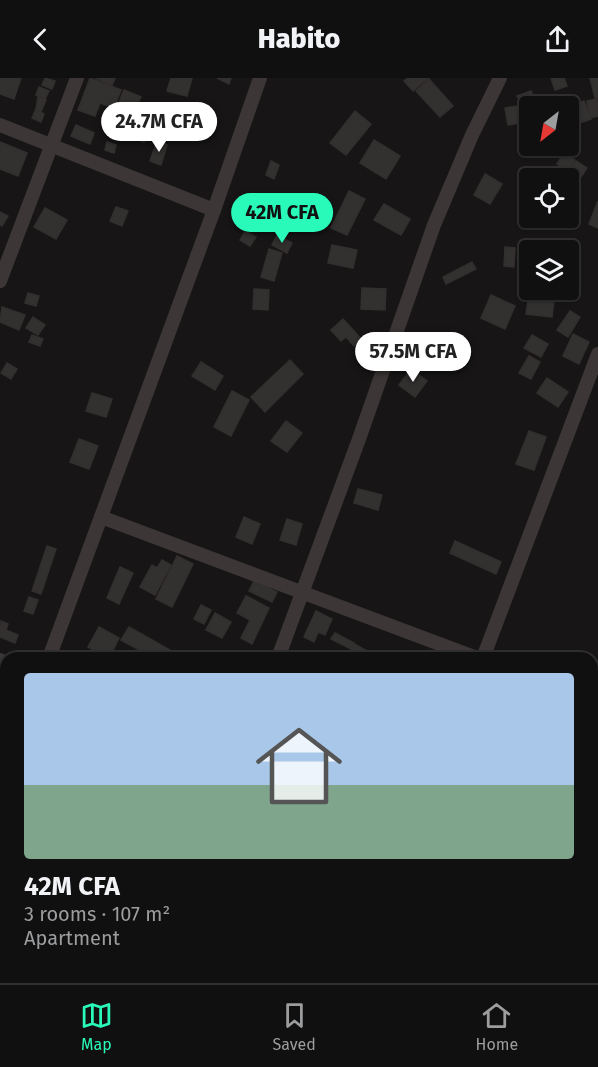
<!DOCTYPE html>
<html lang="en">
<head>
<meta charset="utf-8">
<style>
  :root { --surface:#111010; --page:#1e1e1e; --text:#f1f3f6; --muted:#9c9d9f; --line:#303030; --accent:#29faba }
  body { margin:0; font-family:"Fira Sans",sans-serif; background:var(--page); color:var(--text); height:100vh; display:flex; flex-direction:column; font-size:22px; white-space:nowrap }
  * { box-sizing:border-box; margin:0 }
  p { font-size:20px; color:var(--muted) }
  .icon { flex:none; width:33px; height:33px; fill:none; stroke:currentColor; stroke-width:2; stroke-linecap:round; stroke-linejoin:round }
  .map { position:relative; flex:1; overflow:hidden }
  .drawer { position:absolute; left:0px; top:574px; width:598px; height:332px; display:flex; flex-direction:column; background:var(--surface); border-radius:18px 18px 0 0; box-shadow:0 2px 4px #0004,0 0 0 2px var(--line) }
  .drawer>* { flex:none }
  .needle { width:39px; rotate:211deg }
  .fabs { position:absolute; left:519px; top:18px; display:grid; gap:12px }
  .fabs a { display:grid; place-items:center; width:60px; height:60px; border-radius:6px; background:var(--surface); box-shadow:0 2px 4px #0004,0 0 0 2px var(--line); font-size:30px }
  .price { position:absolute; translate:-50% -51px; padding:0 14px; border-radius:21px; background:#fff; color:#222; font-size:20px; line-height:39px; filter:drop-shadow(0 2px 3px #0008) }
  .price::after { content:''; position:absolute; left:50%; top:36px; width:18px; height:14px; margin-left:-9px; background:inherit; clip-path:polygon(0 0,100% 0,50% 100%) }
  .price.selected { background:var(--accent); color:#111 }
  ul { padding:0; list-style:none }
  li { display:grid; align-content:center; gap:12px; height:318px; padding:0 24px }
  li span { display:grid; place-items:center; height:186px; border-radius:6px; color:#555 }
  li>.icon { margin-inline-start:auto }
  span .icon { width:108px; height:108px; fill:#fffc; stroke-width:1 }
  li b { font-size:26px }
  header { display:flex; justify-content:space-between; align-items:center; height:78px; padding:0 24px; background:var(--surface); font-size:27px; font-weight:800 }
  .tabs { display:flex; justify-content:space-around; align-items:center; height:84px; border-top:2px solid var(--line); background:var(--surface); font-size:16px; color:var(--muted) }
  .tabs a { display:grid; justify-items:center; gap:3px }
  .tabs .selected { color:var(--accent) }
  .map>svg:first-child { display:block }
</style>
</head>
<body>
<header><svg class="icon" aria-label="back" viewBox="0 0 24 24"><path d="M15 5l-7 7 7 7"/></svg>Habito<svg class="icon" aria-label="share" viewBox="0 0 24 24"><path d="M12 15V3M7 8l5-5 5 5M5 13v7h14v-7"/></svg></header>
<div class="map">
<svg width="598" height="905" viewBox="0 0 598 905">
  <rect width="100%" height="100%" fill="#171515"/>
  <g fill="#333030" stroke="#332f2f" stroke-width="1.5">
    <polygon points="0,0 21,0 14,21 0,16"/>
    <polygon points="45,0 55,3 52,11 42,7"/>
    <polygon points="90,0 121,12 114,30 100,25 95,38 78,32"/>
    <polygon points="95,0 115,0 112,7"/>
    <polygon points="171,0 192,0 187,18 167,13"/>
    <polygon points="217,0 231,0 229,6"/>
    <polygon points="408,0 428,0 413,13 404,3"/>
    <polygon points="551,0 564,0 567,8 555,12"/>
    <polygon points="590,0 598,0 598,20 595,20"/>
    <polygon points="429,1 453,28 440,39 416,13"/>
    <polygon points="39,9 49,13 45,21 36,17"/>
    <polygon points="124,12 141,19 136,29 148,33 145,40 117,29"/>
    <polygon points="531,13 538,28 530,28 530,39 523,22 521,23 517,18"/>
    <polygon points="38,19 46,22 41,34 36,31"/>
    <polygon points="597,21 598,38 590,40 587,23"/>
    <polygon points="584,23 591,41 573,47 568,36 568,29"/>
    <polygon points="523,27 526,44 508,47 505,30"/>
    <polygon points="36,31 44,36 41,44 32,40"/>
    <polygon points="355,33 371,46 346,77 330,65"/>
    <polygon points="124,43 133,48 128,57 119,52"/>
    <polygon points="142,45 151,49 144,64 135,60"/>
    <polygon points="76,47 94,55 90,66 71,58"/>
    <polygon points="374,62 400,78 386,101 360,85"/>
    <polygon points="157,63 167,67 161,87 150,83"/>
    <polygon points="0,64 27,75 18,98 0,91"/>
    <polygon points="107,64 116,67 114,75 105,72"/>
    <polygon points="564,75 575,82 568,93 557,86"/>
    <polygon points="271,83 279,87 274,101 266,97"/>
    <polygon points="576,83 587,90 575,108 568,103 568,100 564,100"/>
    <polygon points="485,96 502,106 490,126 474,117"/>
    <polygon points="349,113 365,121 347,157 331,150"/>
    <polygon points="598,123 598,150 589,146"/>
    <polygon points="384,126 410,141 401,157 374,142"/>
    <polygon points="116,129 128,133 122,148 110,143"/>
    <polygon points="45,130 67,142 56,161 34,149"/>
    <polygon points="0,134 8,138 2,148 0,147"/>
    <polygon points="245,153 256,159 250,168 240,162"/>
    <polygon points="277,157 292,165 287,175 272,167"/>
    <polygon points="332,167 357,172 353,190 328,185"/>
    <polygon points="505,169 515,170 514,189 504,188"/>
    <polygon points="269,171 282,175 274,203 261,199"/>
    <polygon points="472,184 476,191 446,206 443,199"/>
    <polygon points="362,210 386,211 385,232 361,231"/>
    <polygon points="530,210 530,212 555,213 552,239 526,236"/>
    <polygon points="254,211 269,212 268,232 253,231"/>
    <polygon points="28,215 39,218 36,228 25,225"/>
    <polygon points="491,217 515,228 505,251 481,240"/>
    <polygon points="2,229 25,237 19,252 0,244"/>
    <polygon points="570,233 580,239 568,259 557,252"/>
    <polygon points="33,239 45,247 38,257 26,250"/>
    <polygon points="343,241 362,262 354,268 346,259 341,263 331,252"/>
    <polygon points="573,256 589,264 579,286 563,278"/>
    <polygon points="32,257 43,261 40,268 29,264"/>
    <polygon points="532,257 548,266 541,279 524,270"/>
    <polygon points="529,278 540,284 531,301 519,295"/>
    <polygon points="290,282 303,296 265,334 251,319"/>
    <polygon points="201,284 223,298 215,312 192,298"/>
    <polygon points="7,285 17,291 11,301 1,295"/>
    <polygon points="411,291 427,303 415,319 399,307"/>
    <polygon points="547,300 568,314 558,329 537,315"/>
    <polygon points="232,313 249,322 231,358 214,349"/>
    <polygon points="92,315 112,321 106,339 86,333"/>
    <polygon points="286,343 302,355 287,374 271,363"/>
    <polygon points="529,353 546,359 534,392 516,386"/>
    <polygon points="79,361 98,368 89,391 70,384"/>
    <polygon points="358,411 382,417 378,432 354,425"/>
    <polygon points="244,439 260,446 252,466 236,459"/>
    <polygon points="287,441 302,446 296,467 280,462"/>
    <polygon points="455,463 501,484 496,496 450,475"/>
    <polygon points="47,468 56,471 41,516 32,513"/>
    <polygon points="177,478 193,486 172,529 156,521"/>
    <polygon points="162,482 171,487 155,517 140,509 152,487 157,490"/>
    <polygon points="120,489 133,495 119,526 107,520"/>
    <polygon points="254,503 277,514 272,524 249,513"/>
    <polygon points="246,518 269,530 252,566 241,560 250,542 237,535"/>
    <polygon points="29,519 38,522 33,536 24,533"/>
    <polygon points="201,527 211,532 204,546 194,541"/>
    <polygon points="316,533 332,541 325,557 318,554 314,564 304,559"/>
    <polygon points="215,535 231,544 222,560 206,552"/>
    <polygon points="1,543 8,546 6,552 18,557 15,565 0,559"/>
    <polygon points="99,549 119,560 113,572 121,576 119,580 108,580 88,569"/>
    <polygon points="129,549 184,580 154,580 121,562"/>
    <polygon points="335,555 354,565 351,571 331,561"/>
    <polygon points="354,566 380,580 352,580 354,576 350,574"/>
    <polygon points="597,767 598,768 598,779 593,776"/>
    <polygon points="595,790 598,792 598,803 592,801"/>
    <polygon points="179,900 186,900 199,905 177,905"/>
    <polygon points="450,900 479,900 478,905 448,905"/>
    <polygon points="503,900 509,900 520,904 501,905"/>
    <polygon points="510,900 528,900 526,905"/>
    <polygon points="551,900 559,900 571,905 549,905"/>
  </g>
  <g fill="none" stroke-linecap="round" stroke-linejoin="round">
    <g stroke="#3c3636" stroke-width="14">
      <polyline points="0,47 214,132"/>
      <polyline points="0,203 77,0"/>
      <polyline points="101,439 477,580"/>
      <polyline points="49,580 214,132 260,0"/>
      <polyline points="278,580 359,361 434,147 472,57 500,0"/>
      <polyline points="483,580 598,276"/>
      <polyline points="0,582 6,585"/>
      <polyline points="592,624 598,626"/>
      <polyline points="0,713 6,697"/>
      <polyline points="0,756 6,758"/>
      <polyline points="376,900 389,905"/>
      <polyline points="362,905 363,900"/>
    </g>
  </g>
</svg>
<div class="fabs">
<a><svg class="needle" viewBox="-14 -14 28 28"><path d="M0-13l5 13h-10z" fill="#e53935"/><path d="M0 13l5-13h-10z" fill="#9c9d9f"/></svg></a>
<a><svg class="icon" aria-label="locate" viewBox="0 0 24 24"><circle cx="12" cy="12" r="6"/><path d="M12 2v4M12 18v4M2 12h4M18 12h4"/></svg></a>
<a><svg class="icon" aria-label="layers" viewBox="0 0 24 24"><path d="M12 4l9 5-9 5-9-5zM3 14l9 5 9-5"/></svg></a>
</div>
<b class="price" style="left:159px;top:75px">24.7M CFA</b>
<b class="price selected" style="left:282px;top:166px">42M CFA</b>
<b class="price" style="left:413px;top:305px">57.5M CFA</b>
<section class="drawer">
<ul>
<li><span style="background:linear-gradient(#a9c7e8 60%,#7fa58c 0)"><svg class="icon" aria-label="home" viewBox="0 0 24 24"><path d="M3 11l9-7 9 7M6 9v11h12V9"/></svg></span><div><b>42M CFA</b><p>3 rooms · 107 m²</p><p>Apartment</p></div></li>
</ul>
</section>
</div>
<nav class="tabs">
<a class="selected"><svg class="icon" aria-label="map" viewBox="0 0 24 24"><path d="M3 6l6-2 6 2 6-2v14l-6 2-6-2-6 2zM9 4v14M15 6v14"/></svg>Map</a>
<a><svg class="icon" aria-label="saved" viewBox="0 0 24 24"><path d="M7 4h10v16l-5-4-5 4z"/></svg>Saved</a>
<a><svg class="icon" aria-label="home" viewBox="0 0 24 24"><path d="M3 11l9-7 9 7M6 9v11h12V9"/></svg>Home</a>
</nav>
</body>
</html>
